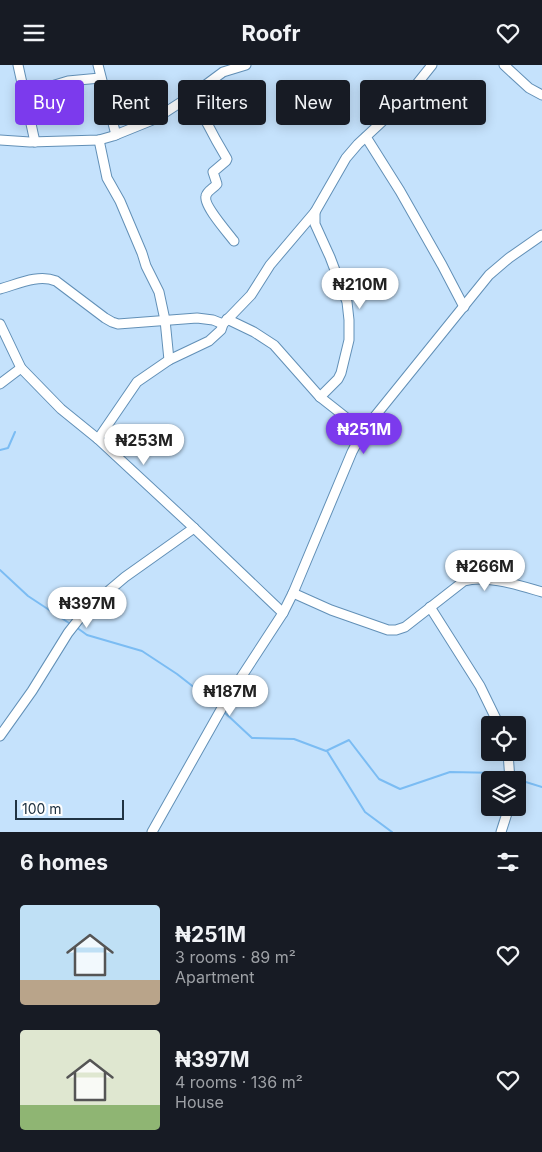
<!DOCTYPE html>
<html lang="en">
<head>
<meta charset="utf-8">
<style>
  :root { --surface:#171b24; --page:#20242c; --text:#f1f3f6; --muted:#9ea1a6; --accent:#7c3aed }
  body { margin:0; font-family:Inter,sans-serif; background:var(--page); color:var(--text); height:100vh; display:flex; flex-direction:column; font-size:19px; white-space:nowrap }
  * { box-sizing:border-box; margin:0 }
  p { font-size:16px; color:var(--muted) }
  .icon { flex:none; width:28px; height:28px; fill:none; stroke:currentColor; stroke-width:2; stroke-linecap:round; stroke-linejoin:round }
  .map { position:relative; height:767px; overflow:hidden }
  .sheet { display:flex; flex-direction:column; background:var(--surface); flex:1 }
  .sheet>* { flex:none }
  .top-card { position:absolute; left:15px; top:15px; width:512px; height:45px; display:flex; gap:10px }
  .buttons { position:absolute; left:481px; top:651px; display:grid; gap:10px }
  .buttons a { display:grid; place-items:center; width:45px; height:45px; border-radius:5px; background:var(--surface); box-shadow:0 2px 12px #0003; font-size:25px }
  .scale { position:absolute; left:15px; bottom:12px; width:109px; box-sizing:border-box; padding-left:5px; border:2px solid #203343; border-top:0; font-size:14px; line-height:18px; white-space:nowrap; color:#203343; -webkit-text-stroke:4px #fff; paint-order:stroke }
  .price { position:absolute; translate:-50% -42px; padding:0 11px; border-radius:18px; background:#fff; color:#222; font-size:16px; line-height:32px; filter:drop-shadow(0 1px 2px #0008) }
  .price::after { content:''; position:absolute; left:50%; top:30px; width:15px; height:11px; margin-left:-8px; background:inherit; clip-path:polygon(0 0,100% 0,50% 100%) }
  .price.on { background:var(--accent); color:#fff }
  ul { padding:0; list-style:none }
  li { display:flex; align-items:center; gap:15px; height:125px; padding:0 20px }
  li span { display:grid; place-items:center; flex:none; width:140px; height:100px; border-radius:5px; color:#555 }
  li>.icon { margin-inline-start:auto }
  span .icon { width:60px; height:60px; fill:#fffc; stroke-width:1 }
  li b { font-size:21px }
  h2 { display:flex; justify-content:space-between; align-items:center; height:60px; padding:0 20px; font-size:21px }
  .pill { padding:0 18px; border-radius:5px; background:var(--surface); box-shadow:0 2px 12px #0003; font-size:18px; line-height:45px }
  .pill.on { background:var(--accent); color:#fff }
  header { display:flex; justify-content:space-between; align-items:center; height:65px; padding:0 20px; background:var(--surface); font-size:22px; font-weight:700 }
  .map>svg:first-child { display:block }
</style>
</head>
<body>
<header><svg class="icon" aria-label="menu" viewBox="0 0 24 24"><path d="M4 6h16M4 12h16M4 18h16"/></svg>Roofr<svg class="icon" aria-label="heart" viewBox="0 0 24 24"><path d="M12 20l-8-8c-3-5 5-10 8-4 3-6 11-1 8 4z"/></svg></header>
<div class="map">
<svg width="542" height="767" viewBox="0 0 542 767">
  <rect width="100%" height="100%" fill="#c5e2fc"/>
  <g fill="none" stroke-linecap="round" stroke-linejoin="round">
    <g stroke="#7bbcf3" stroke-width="2">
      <polyline points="0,385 8,383 15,367"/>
      <polyline points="0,505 28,531 72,560"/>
      <polyline points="76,562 87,570 142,586 177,609 218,641"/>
      <polyline points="223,646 252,673 294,674 326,686 349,675 379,714 400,724 450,707 500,708 506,711"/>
      <polyline points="327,686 365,747 392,767"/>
      <polyline points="513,713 542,722"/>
    </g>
    <defs>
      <g id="minor">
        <polyline points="18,0 35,77"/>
        <polyline points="98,0 116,70"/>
        <polyline points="504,0 529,23 542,30"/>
        <polyline points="25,29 68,16 100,13"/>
        <path d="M192 30 216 75 227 94 226 96 213 107 217 119C214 123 207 126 206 131 203 140 228 168 234 176"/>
        <polyline points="366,72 400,126 442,200 464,242"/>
        <polyline points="0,75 30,77 99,75 113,71 155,54 192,30 223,7 246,0"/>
        <polyline points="99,75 107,113 120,136 142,188 146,201 159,227 165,255 169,295"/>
        <polyline points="315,147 315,159 330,192 347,237 349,255 349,275 341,308 338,314 320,332"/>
        <path d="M0 224C18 219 38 209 56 216L105 253 112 257 118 259 197 253 213 255 223 259"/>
        <polyline points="227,254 254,267 274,280 320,332 334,343 363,366"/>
        <polyline points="0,259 21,303 61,344 98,374 194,463 283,548"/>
        <polyline points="0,319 21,303"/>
        <polyline points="98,374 137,317 169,295 209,276 221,265 223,259 251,230 270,200 315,147 346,93 358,79 400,40 432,0"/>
        <path d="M293 528 331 545 388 565H396L405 562 464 516C486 509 521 521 542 527"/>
        <polyline points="430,542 480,621 499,660"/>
        <polyline points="0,671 32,626 68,568 86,545 125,512 194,463"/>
        <polyline points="508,688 510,715"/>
        <polyline points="152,767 227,634 283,548 293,528 352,387 363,366 489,210 509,193 542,170"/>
        <polyline points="501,767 509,742"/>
      </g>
    </defs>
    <use href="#minor" stroke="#6290b7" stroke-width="11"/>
    <use href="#minor" stroke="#fff" stroke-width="9"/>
  </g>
</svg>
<div class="buttons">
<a><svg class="icon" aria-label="locate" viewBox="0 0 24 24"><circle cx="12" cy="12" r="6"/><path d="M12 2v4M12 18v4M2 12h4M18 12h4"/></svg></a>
<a><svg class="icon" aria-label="layers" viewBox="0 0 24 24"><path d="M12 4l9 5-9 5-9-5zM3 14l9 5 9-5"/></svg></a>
</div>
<div class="scale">100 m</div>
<b class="price" style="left:360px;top:245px">₦210M</b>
<b class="price on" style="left:364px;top:390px">₦251M</b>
<b class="price" style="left:144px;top:401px">₦253M</b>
<b class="price" style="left:485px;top:527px">₦266M</b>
<b class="price" style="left:87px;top:564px">₦397M</b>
<b class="price" style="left:230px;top:652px">₦187M</b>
<div class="top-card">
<a class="pill on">Buy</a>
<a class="pill">Rent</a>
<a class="pill">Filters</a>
<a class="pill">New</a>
<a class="pill">Apartment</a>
</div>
</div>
<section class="sheet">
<h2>6 homes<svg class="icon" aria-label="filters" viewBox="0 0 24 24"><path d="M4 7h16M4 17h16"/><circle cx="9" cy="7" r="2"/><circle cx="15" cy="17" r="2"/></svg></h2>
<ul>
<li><span style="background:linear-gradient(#bfe0f5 75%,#b9a48a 0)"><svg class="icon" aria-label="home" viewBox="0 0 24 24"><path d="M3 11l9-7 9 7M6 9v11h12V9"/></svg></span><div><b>₦251M</b><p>3 rooms · 89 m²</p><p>Apartment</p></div><svg class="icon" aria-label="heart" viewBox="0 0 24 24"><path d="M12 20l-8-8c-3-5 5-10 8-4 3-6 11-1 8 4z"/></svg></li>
<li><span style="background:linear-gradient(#dfe7d0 75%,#8fb573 0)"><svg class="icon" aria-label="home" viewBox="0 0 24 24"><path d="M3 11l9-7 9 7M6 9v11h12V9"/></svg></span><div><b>₦397M</b><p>4 rooms · 136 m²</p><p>House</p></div><svg class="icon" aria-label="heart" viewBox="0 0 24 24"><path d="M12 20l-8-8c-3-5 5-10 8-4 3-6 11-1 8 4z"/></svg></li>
</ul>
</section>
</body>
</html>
